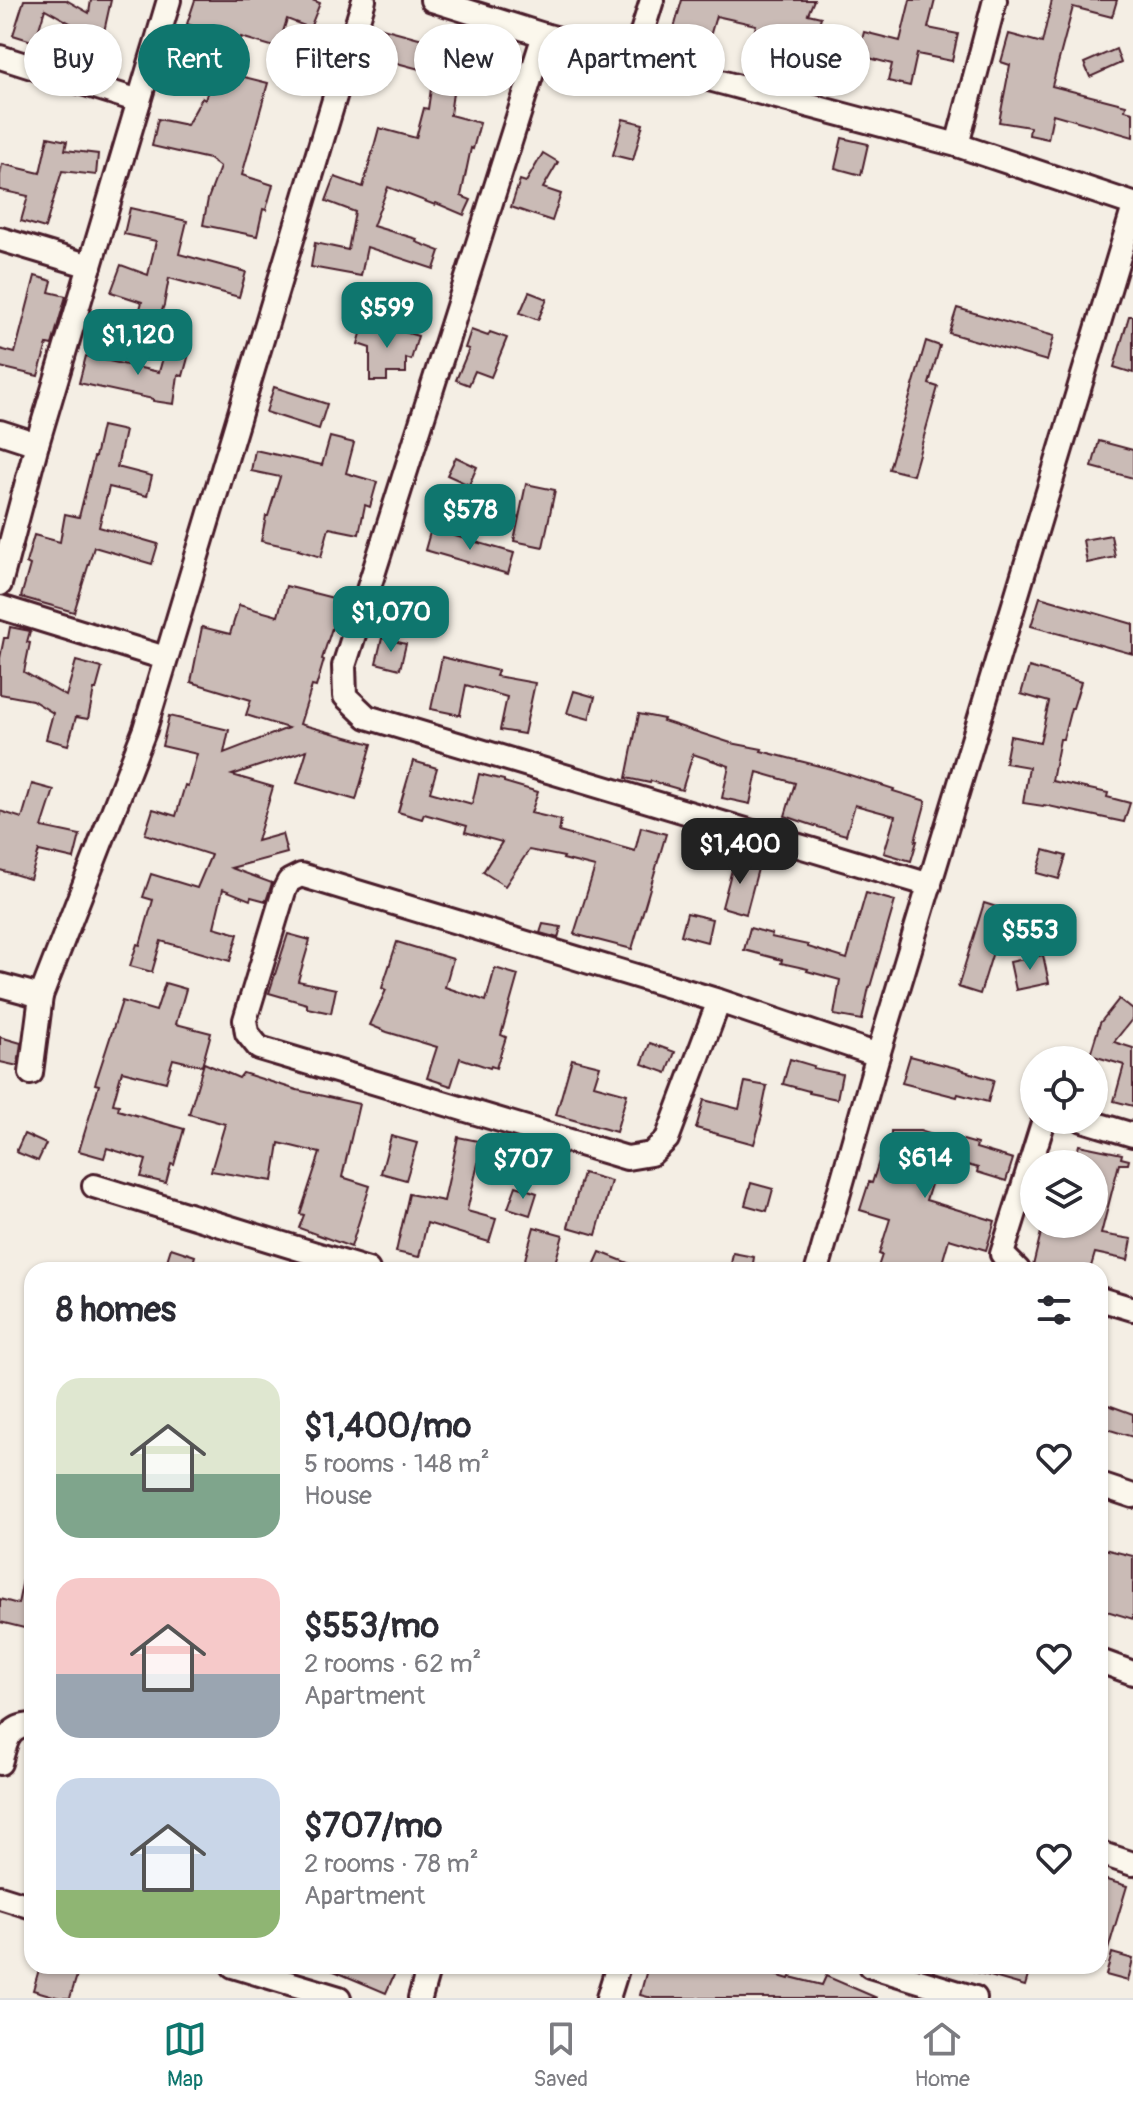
<!DOCTYPE html>
<html lang="en">
<head>
<meta charset="utf-8">
<style>
  :root { --surface:#fff; --page:#f2f2f3; --text:#2b2b33; --muted:#7c7c81; --line:#e1e1e2; --accent:#0f766e }
  body { margin:0; font-family:Pangolin,sans-serif; background:var(--page); color:var(--text); height:100vh; display:flex; flex-direction:column; font-size:30px; white-space:nowrap }
  * { box-sizing:border-box; margin:0 }
  p { font-size:26px; color:var(--muted) }
  .icon { flex:none; width:44px; height:44px; fill:none; stroke:currentColor; stroke-width:2; stroke-linecap:round; stroke-linejoin:round }
  .map { position:relative; flex:1; overflow:hidden }
  .drawer { position:absolute; left:24px; top:1262px; width:1084px; height:712px; display:flex; flex-direction:column; background:var(--surface); border-radius:24px; box-shadow:0 2px 6px #0004 }
  .drawer>* { flex:none }
  .hud { position:absolute; left:24px; top:24px; width:1086px; height:72px; display:flex; gap:16px }
  .fabs { position:absolute; left:1020px; top:1046px; display:grid; gap:16px }
  .fabs a { display:grid; place-items:center; width:88px; height:88px; border-radius:50%; background:var(--surface); box-shadow:0 2px 6px #0004; font-size:40px }
  .price { position:absolute; translate:-50% -68px; padding:0 18px; border-radius:16px; background:var(--accent); color:#fff; font-size:26px; line-height:52px; filter:drop-shadow(0 2px 4px #0008) }
  .price::after { content:''; position:absolute; left:50%; top:48px; width:24px; height:18px; margin-left:-12px; background:inherit; clip-path:polygon(0 0,100% 0,50% 100%) }
  .price.current { background:#222; color:#fff }
  ul { padding:0; list-style:none }
  li { display:flex; align-items:center; gap:24px; height:200px; padding:0 32px }
  li span { display:grid; place-items:center; flex:none; width:224px; height:160px; border-radius:24px; color:#555 }
  li>.icon { margin-inline-start:auto }
  span .icon { width:96px; height:96px; fill:#fffc; stroke-width:1 }
  li b { font-size:34px }
  h2 { display:flex; justify-content:space-between; align-items:center; height:96px; padding:0 32px; font-size:34px }
  .pill { padding:0 28px; border-radius:36px; background:var(--surface); box-shadow:0 2px 6px #0004; font-size:28px; line-height:72px }
  .pill.current { background:var(--accent); color:#fff }
  .menu { display:flex; justify-content:space-around; align-items:center; height:112px; border-top:2px solid var(--line); background:var(--surface); font-size:22px; color:var(--muted) }
  .menu a { display:grid; justify-items:center; gap:4px }
  .menu .current { color:var(--accent) }
  .map>svg:first-child { display:block }
</style>
</head>
<body>
<div class="map">
<svg width="1133" height="1998" viewBox="0 0 1133 1998">
  <rect width="100%" height="100%" fill="#f4eee4"/>
  <filter id="ink" filterUnits="userSpaceOnUse"><feTurbulence type="fractalNoise" baseFrequency=".0125" numOctaves="2"/><feDisplacementMap in="SourceGraphic" scale="16" xChannelSelector="R" yChannelSelector="G"/><feConvolveMatrix kernelMatrix="1 2 1 2 8 2 1 2 1" color-interpolation-filters="sRGB"/></filter>
  <g filter="url(#ink)">
    <g fill="#cabbb6" stroke="#4a1f2b" stroke-width="2">
      <polygon points="24,0 66,0 89,13 91,0 111,0 96,68 71,63 79,28 45,9 35,42 13,35"/>
      <polygon points="195,0 312,0 320,3 310,28 287,19 278,48 241,37 232,74 268,83 242,175 273,185 266,210 263,209 257,236 203,225 208,199 220,167 209,159 152,146 158,119 187,125 202,98 205,100 216,64 211,63 218,35 187,24"/>
      <polygon points="682,0 814,0 808,14 821,17 814,41 782,34 775,63 749,58 756,25 716,16 708,43 673,32"/>
      <polygon points="910,0 935,0 928,28 958,34 952,61 917,54 910,86 888,81 892,64 858,55 864,32 900,41"/>
      <polygon points="1052,0 1117,0 1112,17 1073,7 1052,86 1126,105 1125,110 1133,112 1133,137 1053,114 1048,139 1029,135 1030,127 999,122 1010,65 1001,62 1009,34 1042,43"/>
      <polygon points="375,26 430,41 423,70 367,55"/>
      <polygon points="1116,49 1121,63 1090,77 1084,63"/>
      <polygon points="358,68 375,71 371,89 353,85"/>
      <polygon points="432,82 454,85 450,115 480,123 473,149 471,148 461,196 471,200 464,215 436,203 435,205 388,187 373,226 417,239 416,242 440,251 434,269 367,247 361,276 311,267 315,243 348,250 355,212 326,201 335,177 363,187 379,128 416,138 424,108 428,109"/>
      <polygon points="623,119 643,124 633,160 613,155"/>
      <polygon points="48,137 67,141 65,150 98,154 96,175 62,171 45,228 21,221 28,196 0,190 0,175 2,164 40,173"/>
      <polygon points="842,138 868,144 861,175 835,168"/>
      <polygon points="543,153 558,162 543,188 561,194 552,221 511,207 520,180 526,182"/>
      <polygon points="130,208 187,221 179,254 246,272 239,297 169,278 164,305 153,335 134,329 142,302 111,292 121,265 148,275 156,241 124,234"/>
      <polygon points="35,276 52,281 49,292 66,296 52,345 47,344 38,376 0,367 0,349 15,353"/>
      <polygon points="529,292 547,299 538,320 520,313"/>
      <polygon points="957,308 1054,336 1047,361 949,333"/>
      <polygon points="1129,316 1133,316 1133,373 1114,367"/>
      <polygon points="365,320 418,336 411,360 406,358 406,373 387,373 387,381 370,381 370,348 358,344"/>
      <polygon points="471,330 488,336 490,332 507,338 491,377 475,371 469,385 456,380 469,349 465,348"/>
      <polygon points="926,341 940,346 929,384 938,387 913,475 889,469"/>
      <polygon points="166,347 189,354 183,376 178,375 174,404 153,401 153,399 79,383 86,356 159,372"/>
      <polygon points="274,387 327,404 319,429 266,412"/>
      <polygon points="102,426 125,431 117,467 152,476 147,496 109,487 99,527 158,544 152,564 94,547 74,612 21,597 30,565 26,563 34,535 60,542 65,514 79,517 94,457 95,457"/>
      <polygon points="330,437 354,443 346,473 377,482 370,507 365,505 359,534 329,528 321,557 298,550 299,549 261,541 266,516 268,516 280,477 251,471 255,450 322,465"/>
      <polygon points="1099,441 1133,450 1133,478 1092,467"/>
      <polygon points="456,457 477,467 469,485 447,475"/>
      <polygon points="526,484 555,490 543,547 514,541"/>
      <polygon points="431,529 514,553 508,574 425,550"/>
      <polygon points="1111,535 1115,557 1087,563 1083,540"/>
      <polygon points="286,586 341,600 322,659 324,660 316,687 312,686 300,724 372,744 356,800 297,783 307,750 232,775 273,787 257,841 282,834 287,853 231,868 272,883 266,901 251,897 250,900 223,889 214,927 238,934 230,961 161,941 152,972 130,966 137,944 140,945 153,900 143,897 151,874 197,888 211,855 145,834 153,809 176,816 185,785 188,786 197,754 162,746 169,716 229,730 224,753 288,728 246,715 251,700 191,682 202,627 230,634 239,605 278,616"/>
      <polygon points="1040,597 1133,624 1133,654 1031,626"/>
      <polygon points="10,627 30,631 27,642 30,643 24,672 66,696 76,661 102,668 96,690 94,690 88,719 76,717 68,745 46,739 53,713 32,700 0,694 0,658 4,638 8,638"/>
      <polygon points="382,638 406,644 400,669 376,663"/>
      <polygon points="442,657 498,671 496,676 535,683 524,734 500,730 507,697 466,685 460,715 431,709"/>
      <polygon points="1029,667 1081,682 1073,708 1071,708 1063,739 1060,739 1052,781 1108,793 1107,797 1130,803 1124,822 1044,805 1043,806 1023,803 1029,767 1005,763 1010,736 1040,742 1049,702 1021,694"/>
      <polygon points="574,691 595,697 589,719 567,713"/>
      <polygon points="639,714 664,719 663,721 731,743 762,749 761,751 831,769 894,789 893,791 926,801 915,841 917,841 911,861 884,853 895,816 855,805 846,835 818,827 785,816 795,783 757,772 750,804 722,798 729,766 693,754 682,790 651,781 650,783 626,778"/>
      <polygon points="413,761 437,768 430,792 472,804 479,774 504,780 504,782 538,792 531,813 561,820 559,832 600,843 600,841 635,851 641,827 666,834 632,949 574,934 595,867 563,859 564,857 529,850 505,886 483,872 502,842 465,832 467,826 424,814 422,819 398,812"/>
      <polygon points="32,784 54,790 42,827 80,835 74,859 39,851 30,879 0,870 0,811 22,818"/>
      <polygon points="1044,850 1066,856 1059,879 1037,873"/>
      <polygon points="735,858 759,865 746,914 722,907"/>
      <polygon points="866,893 895,901 870,987 869,987 862,1020 834,1015 840,980 807,971 808,969 781,963 782,960 744,950 750,928 772,934 771,937 808,945 808,947 847,959"/>
      <polygon points="984,903 1006,910 980,994 958,987"/>
      <polygon points="687,913 712,919 707,942 681,935"/>
      <polygon points="543,924 561,927 558,938 540,933"/>
      <polygon points="288,934 310,940 298,981 336,989 331,1013 307,1008 307,1004 269,993"/>
      <polygon points="397,942 453,959 445,987 486,1001 495,968 518,975 501,1035 506,1037 496,1068 491,1066 490,1068 460,1058 451,1086 427,1078 437,1047 387,1032 370,1025 386,990 382,988"/>
      <polygon points="1043,955 1049,983 1016,990 1010,962"/>
      <polygon points="165,983 186,989 176,1024 211,1033 202,1066 173,1059 166,1082 122,1071 113,1104 119,1105 118,1110 184,1129 174,1165 171,1164 166,1183 141,1177 146,1160 107,1148 104,1158 79,1151 99,1085 95,1084 122,1001 156,1011"/>
      <polygon points="1119,999 1133,1010 1133,1018 1114,1042 1133,1048 1133,1106 1114,1101 1124,1065 1090,1055 1100,1023"/>
      <polygon points="0,1037 21,1043 18,1066 0,1062"/>
      <polygon points="650,1043 675,1052 667,1073 642,1064"/>
      <polygon points="910,1056 964,1070 964,1071 994,1080 988,1102 958,1094 957,1097 902,1083"/>
      <polygon points="572,1059 600,1066 594,1085 627,1094 616,1132 556,1115"/>
      <polygon points="790,1059 814,1066 813,1068 842,1074 837,1099 809,1093 809,1091 783,1084"/>
      <polygon points="204,1063 239,1078 243,1073 297,1090 359,1104 342,1177 370,1186 351,1247 299,1228 304,1215 300,1214 320,1153 279,1143 273,1181 211,1171 225,1124 189,1114"/>
      <polygon points="745,1082 767,1086 761,1115 762,1116 754,1144 696,1128 704,1100 739,1109"/>
      <polygon points="891,1131 920,1131 954,1142 956,1138 977,1144 976,1148 1013,1159 1006,1181 977,1172 978,1168 940,1157 926,1200 995,1221 986,1250 949,1239 940,1270 877,1270 882,1255 879,1254 890,1219 860,1210 869,1182 872,1183 882,1152 891,1155"/>
      <polygon points="24,1134 46,1144 38,1161 16,1152"/>
      <polygon points="391,1136 417,1143 406,1180 381,1173"/>
      <polygon points="458,1137 483,1142 467,1211 496,1219 489,1242 427,1223 419,1257 396,1252 409,1194 444,1201"/>
      <polygon points="1079,1145 1122,1154 1121,1158 1129,1160 1128,1164 1119,1164 1101,1234 1132,1239 1128,1260 1095,1253 1090,1270 1070,1270 1055,1266 1054,1270 1032,1270 1043,1224 1094,1224 1094,1164 1074,1164"/>
      <polygon points="583,1173 611,1181 596,1235 568,1227"/>
      <polygon points="751,1183 773,1189 767,1211 745,1205"/>
      <polygon points="516,1186 537,1193 530,1215 508,1208"/>
      <polygon points="534,1227 563,1235 553,1270 522,1270"/>
      <polygon points="171,1248 195,1256 191,1270 164,1270"/>
      <polygon points="600,1252 643,1269 643,1270 592,1270"/>
      <polygon points="733,1253 754,1257 752,1270 730,1270"/>
      <polygon points="1100,1402 1133,1414 1133,1437 1100,1427"/>
      <polygon points="1100,1548 1133,1556 1133,1619 1100,1609"/>
      <polygon points="25,1570 32,1570 32,1630 0,1622 0,1599 18,1604"/>
      <polygon points="1100,1878 1127,1886 1104,1963 1100,1963"/>
      <polygon points="1112,1953 1133,1959 1128,1981 1106,1975"/>
      <polygon points="40,1966 80,1966 70,1998 60,1998 33,1990"/>
      <polygon points="322,1966 398,1966 386,1993"/>
      <polygon points="648,1966 745,1966 789,1979 790,1977 822,1985 826,1976 877,1998 652,1998 640,1995"/>
      <polygon points="970,1966 1031,1966 1025,1986 969,1970"/>
    </g>
    <g fill="none" stroke-linecap="round" stroke-linejoin="round">
      <defs>
        <g id="minor">
          <polyline points="432,0 544,35 957,145 1133,204"/>
          <polyline points="544,35 344,666 345,696 367,717 930,885"/>
          <polyline points="0,57 139,101"/>
          <polyline points="634,58 652,0"/>
          <polyline points="957,145 995,0"/>
          <polyline points="0,239 90,266"/>
          <polyline points="0,432 37,444"/>
          <polyline points="0,584 37,444 169,0"/>
          <polyline points="0,607 165,658"/>
          <polyline points="0,985 41,996"/>
          <polyline points="719,1001 667,1139 651,1154 627,1158 259,1048 247,1033 245,1020 284,891 289,881 301,875 719,1001 878,1055"/>
          <polyline points="31,1073 41,996 145,729 364,0"/>
          <polyline points="1083,1120 1133,1135"/>
          <polyline points="94,1186 368,1270"/>
          <polyline points="817,1270 878,1055 1133,210"/>
          <polyline points="1018,1270 1002,1254 1044,1120"/>
          <polyline points="1100,1299 1133,1309"/>
          <polyline points="1100,1485 1133,1496"/>
          <polyline points="1100,1661 1133,1673"/>
          <path d="M0 1763C6 1742 7 1726 32 1725"/>
          <polyline points="1100,1853 1133,1864"/>
          <polyline points="0,1897 32,1907"/>
          <polyline points="233,1966 339,1998"/>
          <polyline points="870,1966 975,1998"/>
          <polyline points="420,1998 429,1966"/>
          <polyline points="608,1998 618,1966"/>
        </g>
      </defs>
      <use href="#minor" stroke="#4a1f2b" stroke-width="28"/>
      <use href="#minor" stroke="#fbf7ec" stroke-width="22"/>
    </g>
  </g>
</svg>
<div class="fabs">
<a><svg class="icon" aria-label="locate" viewBox="0 0 24 24"><circle cx="12" cy="12" r="6"/><path d="M12 2v4M12 18v4M2 12h4M18 12h4"/></svg></a>
<a><svg class="icon" aria-label="layers" viewBox="0 0 24 24"><path d="M12 4l9 5-9 5-9-5zM3 14l9 5 9-5"/></svg></a>
</div>
<b class="price" style="left:387px;top:350px">$599</b>
<b class="price" style="left:138px;top:377px">$1,120</b>
<b class="price" style="left:470px;top:552px">$578</b>
<b class="price" style="left:391px;top:654px">$1,070</b>
<b class="price current" style="left:740px;top:886px">$1,400</b>
<b class="price" style="left:1030px;top:972px">$553</b>
<b class="price" style="left:925px;top:1200px">$614</b>
<b class="price" style="left:523px;top:1201px">$707</b>
<div class="hud">
<a class="pill">Buy</a>
<a class="pill current">Rent</a>
<a class="pill">Filters</a>
<a class="pill">New</a>
<a class="pill">Apartment</a>
<a class="pill">House</a>
</div>
<section class="drawer">
<h2>8 homes<svg class="icon" aria-label="filters" viewBox="0 0 24 24"><path d="M4 7h16M4 17h16"/><circle cx="9" cy="7" r="2"/><circle cx="15" cy="17" r="2"/></svg></h2>
<ul>
<li><span style="background:linear-gradient(#dfe7d0 60%,#7fa58c 0)"><svg class="icon" aria-label="home" viewBox="0 0 24 24"><path d="M3 11l9-7 9 7M6 9v11h12V9"/></svg></span><div><b>$1,400/mo</b><p>5 rooms · 148 m²</p><p>House</p></div><svg class="icon" aria-label="heart" viewBox="0 0 24 24"><path d="M12 20l-8-8c-3-5 5-10 8-4 3-6 11-1 8 4z"/></svg></li>
<li><span style="background:linear-gradient(#f6c9c9 60%,#9aa5b1 0)"><svg class="icon" aria-label="home" viewBox="0 0 24 24"><path d="M3 11l9-7 9 7M6 9v11h12V9"/></svg></span><div><b>$553/mo</b><p>2 rooms · 62 m²</p><p>Apartment</p></div><svg class="icon" aria-label="heart" viewBox="0 0 24 24"><path d="M12 20l-8-8c-3-5 5-10 8-4 3-6 11-1 8 4z"/></svg></li>
<li><span style="background:linear-gradient(#c9d6e8 70%,#8fb573 0)"><svg class="icon" aria-label="home" viewBox="0 0 24 24"><path d="M3 11l9-7 9 7M6 9v11h12V9"/></svg></span><div><b>$707/mo</b><p>2 rooms · 78 m²</p><p>Apartment</p></div><svg class="icon" aria-label="heart" viewBox="0 0 24 24"><path d="M12 20l-8-8c-3-5 5-10 8-4 3-6 11-1 8 4z"/></svg></li>
</ul>
</section>
</div>
<nav class="menu">
<a class="current"><svg class="icon" aria-label="map" viewBox="0 0 24 24"><path d="M3 6l6-2 6 2 6-2v14l-6 2-6-2-6 2zM9 4v14M15 6v14"/></svg>Map</a>
<a><svg class="icon" aria-label="saved" viewBox="0 0 24 24"><path d="M7 4h10v16l-5-4-5 4z"/></svg>Saved</a>
<a><svg class="icon" aria-label="home" viewBox="0 0 24 24"><path d="M3 11l9-7 9 7M6 9v11h12V9"/></svg>Home</a>
</nav>
</body>
</html>
